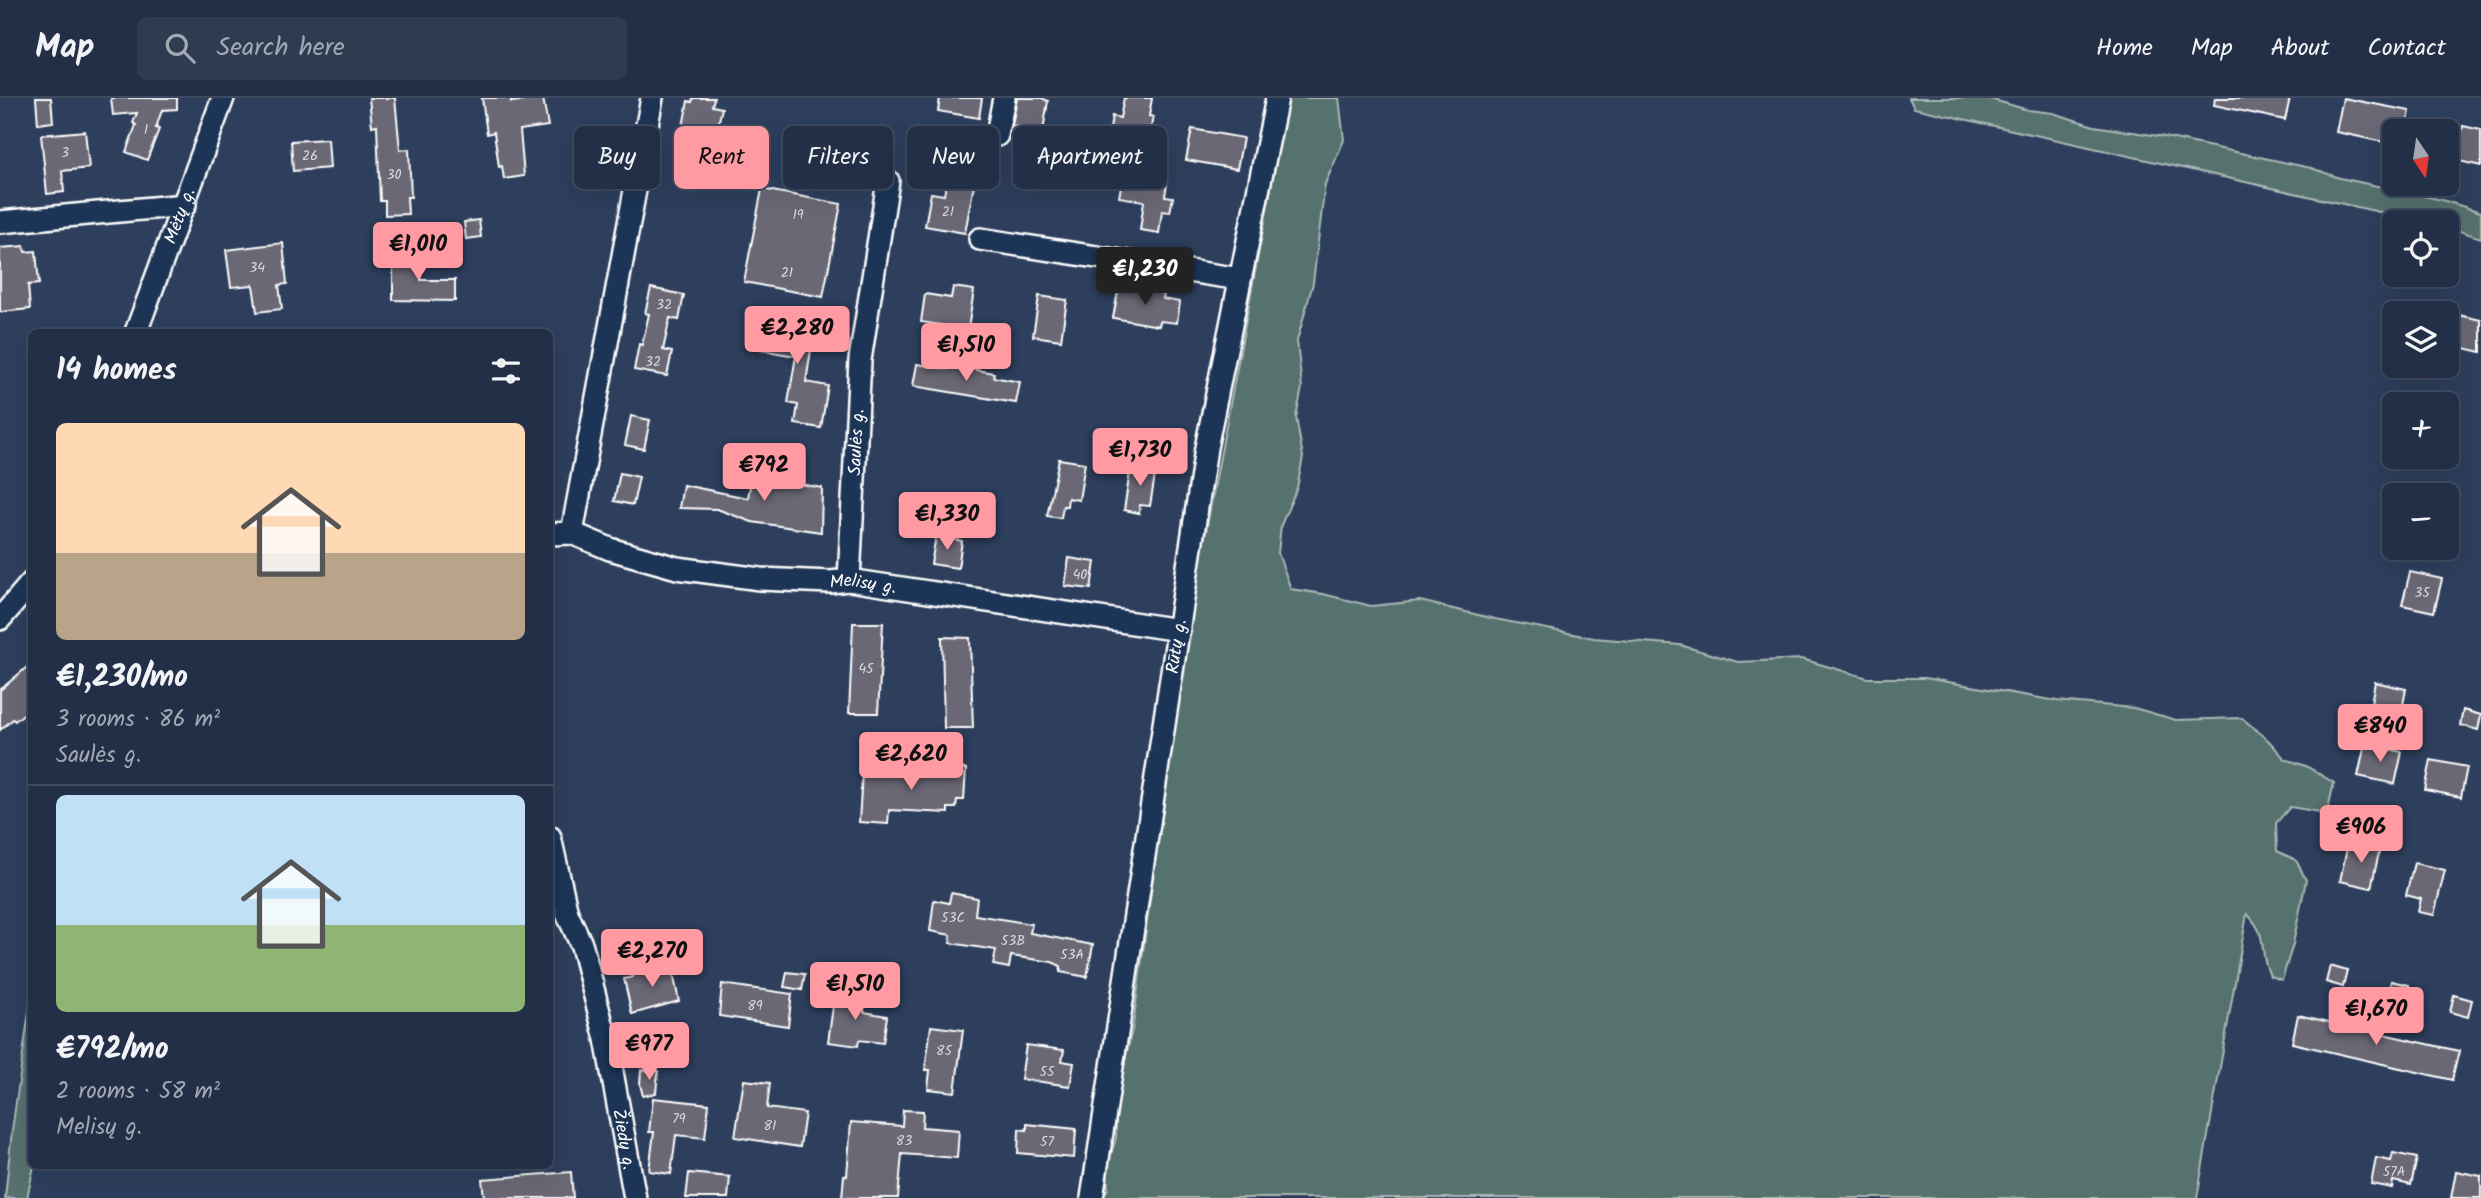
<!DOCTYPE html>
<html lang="en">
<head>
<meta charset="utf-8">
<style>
  :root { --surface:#222f46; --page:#2e3b51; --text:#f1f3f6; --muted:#a2a9b3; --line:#3f4a5f; --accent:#ff9aa2 }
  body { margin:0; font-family:Kalam,sans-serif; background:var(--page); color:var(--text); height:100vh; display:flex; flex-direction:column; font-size:26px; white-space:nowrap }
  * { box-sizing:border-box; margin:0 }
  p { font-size:23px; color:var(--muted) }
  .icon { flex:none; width:38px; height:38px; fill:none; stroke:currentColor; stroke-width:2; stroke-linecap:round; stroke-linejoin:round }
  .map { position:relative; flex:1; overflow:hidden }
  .side { position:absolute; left:28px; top:231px; width:525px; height:840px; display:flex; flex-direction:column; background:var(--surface); border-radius:10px; box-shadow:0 7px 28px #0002,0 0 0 2px var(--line) }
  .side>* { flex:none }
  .banner { position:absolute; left:574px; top:28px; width:665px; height:63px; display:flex; gap:14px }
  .needle { width:46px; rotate:167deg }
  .controls { position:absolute; left:2382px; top:21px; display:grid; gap:14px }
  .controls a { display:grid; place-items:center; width:77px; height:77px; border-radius:10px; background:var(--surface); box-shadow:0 7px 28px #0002,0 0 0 2px var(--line); font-size:35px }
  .price { position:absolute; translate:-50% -60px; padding:0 16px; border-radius:7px; background:var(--accent); color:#111; font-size:23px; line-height:46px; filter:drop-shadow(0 2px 4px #0008) }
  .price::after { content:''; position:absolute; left:50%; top:42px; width:21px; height:16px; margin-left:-10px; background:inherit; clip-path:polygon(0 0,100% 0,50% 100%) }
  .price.selected { background:#222; color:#fff }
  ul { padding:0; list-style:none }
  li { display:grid; align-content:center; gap:14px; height:371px; padding:0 28px }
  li+li { border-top:2px solid var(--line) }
  li span { display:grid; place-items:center; height:217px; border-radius:10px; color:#555 }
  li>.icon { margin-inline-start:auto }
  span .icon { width:126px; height:126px; fill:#fffc; stroke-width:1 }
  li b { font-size:30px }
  h2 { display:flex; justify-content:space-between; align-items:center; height:84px; padding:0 28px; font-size:30px }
  .tag { padding:0 24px; border-radius:10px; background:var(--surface); box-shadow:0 7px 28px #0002,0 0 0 2px var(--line); font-size:24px; line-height:63px }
  .tag.selected { background:var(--accent); color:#111 }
  header { display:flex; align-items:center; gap:42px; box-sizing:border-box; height:98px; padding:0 35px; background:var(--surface); border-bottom:2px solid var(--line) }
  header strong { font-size:33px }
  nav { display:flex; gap:38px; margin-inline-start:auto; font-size:24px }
  .search { width:490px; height:63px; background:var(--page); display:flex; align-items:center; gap:18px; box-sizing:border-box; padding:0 24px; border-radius:10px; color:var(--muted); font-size:26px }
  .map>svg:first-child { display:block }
</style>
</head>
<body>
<header>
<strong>Map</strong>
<div class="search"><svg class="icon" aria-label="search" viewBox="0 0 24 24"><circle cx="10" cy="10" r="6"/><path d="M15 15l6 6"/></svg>Search here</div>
<nav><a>Home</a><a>Map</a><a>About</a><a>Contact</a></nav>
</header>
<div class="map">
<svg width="2481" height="1100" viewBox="0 0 2481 1100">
  <rect width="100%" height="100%" fill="#2d3f5d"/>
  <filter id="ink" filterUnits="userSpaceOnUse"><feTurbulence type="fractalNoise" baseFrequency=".0143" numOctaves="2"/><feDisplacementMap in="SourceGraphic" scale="14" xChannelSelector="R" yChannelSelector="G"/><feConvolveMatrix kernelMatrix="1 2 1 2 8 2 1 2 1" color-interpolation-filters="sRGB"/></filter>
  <g filter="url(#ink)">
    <g fill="#57726e" stroke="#abb8b6" stroke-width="2">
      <path d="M1288 0H1339L1344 42 1325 86 1313 185 1297 243 1302 290 1296 319 1303 359 1297 390 1281 427 1278 455 1291 491 1323 496 1371 508 1420 503 1495 521 1594 540 1680 547 1738 564 1802 561 1868 580H1925L2057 603 2134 610 2176 622 2242 620 2269 643 2285 661 2306 668 2334 685 2327 715 2290 709 2276 725 2277 753 2296 762 2306 782 2293 846 2282 882 2270 878C2257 850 2270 839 2247 816L2197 1100H1102L1108 1091 1107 1069 1116 1040V1003L1133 927 1185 544Z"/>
      <polygon points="1909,0 1987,0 2028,12 2053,15 2094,28 2165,39 2311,70 2340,80 2442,102 2481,114 2481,140 2447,129 2446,124 2424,124 1914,10"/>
      <polygon points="31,900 32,1068 34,1068 27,1100 5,1100 12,1032"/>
    </g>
    <g fill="#6b6875" stroke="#fff" stroke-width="2">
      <polygon points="36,0 51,0 53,24 38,26"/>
      <polygon points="111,0 177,0 177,11 162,12 156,30 159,31 147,62 126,54 136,27 133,25 137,15 113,17"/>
      <polygon points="369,0 395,0 400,52 409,51 411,99 407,99 408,116 385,117 385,103 380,103 377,27 372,28"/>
      <polygon points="482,0 511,0 511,4 543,0 548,28 520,32 524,78 504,81 502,68 499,69 494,34 487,36"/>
      <polygon points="693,0 714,0 712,8 722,10 716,35 683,28 688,3 692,4"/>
      <polygon points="940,0 982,0 979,20 938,13"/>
      <polygon points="1017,0 1042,0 1048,3 1043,33 1012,28"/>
      <polygon points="1124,0 1152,0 1149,18 1153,19 1147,51 1108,44 1112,18 1120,20"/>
      <polygon points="2215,0 2290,0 2285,22 2214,7"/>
      <polygon points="2343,0 2410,13 2406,33 2394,33 2394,46 2336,34"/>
      <polygon points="2463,28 2481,32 2481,68 2455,62"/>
      <polygon points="1192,31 1243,40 1237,71 1186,62"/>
      <polygon points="85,33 89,70 62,73 64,94 47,96 41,37"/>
      <polygon points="328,41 330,70 293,73 291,43"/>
      <polygon points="949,71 976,76 965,135 925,128 931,95 944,97"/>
      <polygon points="1123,78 1167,85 1165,98 1173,99 1170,114 1162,113 1159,135 1140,132 1144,103 1119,99"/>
      <polygon points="762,91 841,106 823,199 744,184"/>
      <polygon points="479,122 481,139 466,141 464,124"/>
      <polygon points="283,145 287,186 279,187 282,211 257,214 253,187 231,189 226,152"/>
      <polygon points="24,148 25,154 36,153 39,186 28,187 30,211 0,214 0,150"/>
      <polygon points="393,157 421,157 421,182 455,182 455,203 393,202"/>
      <polygon points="1119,188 1164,195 1163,201 1180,204 1177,225 1160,223 1159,228 1113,220"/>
      <polygon points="953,189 974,192 968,231 921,224 925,196 951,200"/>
      <polygon points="651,190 684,197 679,222 670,220 663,252 672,254 667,278 634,272 639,246 642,247 649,216 645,215"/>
      <polygon points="1039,198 1067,202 1061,242 1033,238"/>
      <polygon points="2459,217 2481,222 2481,254 2452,247"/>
      <polygon points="766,218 815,226 806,284 828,288 821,330 795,326 798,307 788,305 796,258 760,252"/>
      <polygon points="917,266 947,271 948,267 994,275 993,279 1020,284 1016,305 913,288"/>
      <polygon points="631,318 650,322 644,351 625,347"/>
      <polygon points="1059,361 1085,365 1079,402 1068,400 1067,408 1063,408 1061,420 1047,418"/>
      <polygon points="1131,367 1156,371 1150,408 1140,407 1139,415 1124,412"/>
      <polygon points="620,375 639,379 633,407 614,403"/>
      <polygon points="752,377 822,390 821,434 752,424 717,411 679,410 683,387 748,400"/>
      <polygon points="936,438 962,443 958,470 931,466"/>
      <polygon points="1069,460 1095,464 1091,491 1065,488"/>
      <polygon points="2410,474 2442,481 2434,514 2402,507"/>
      <polygon points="853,525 883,525 878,615 849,615"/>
      <polygon points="942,539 970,540 973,630 944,630"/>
      <polygon points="32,565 32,609 15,623 13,621 0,632 0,592"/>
      <polygon points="2375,584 2406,591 2402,612 2371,605"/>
      <polygon points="2463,612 2481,617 2478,632 2460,627"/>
      <polygon points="2365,646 2402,654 2395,686 2358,678"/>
      <polygon points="2431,662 2467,669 2461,699 2425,692"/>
      <polygon points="920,663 945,665 945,669 966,671 964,702 957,702 956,710 948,710 948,715 889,712 888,726 859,724 862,675 919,678"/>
      <polygon points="2365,742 2381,746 2371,790 2340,783 2347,750 2363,753"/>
      <polygon points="2414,765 2445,772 2434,817 2418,814 2421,801 2406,797"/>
      <polygon points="951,795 977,800 975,817 1032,826 1030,835 1093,847 1087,879 1060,874 1061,868 1052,864 1011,858 1009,870 993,867 996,852 950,845 951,837 930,833 934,802 949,805"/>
      <polygon points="671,866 679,903 632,916 624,881 633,879 632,875"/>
      <polygon points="2330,868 2347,873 2343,889 2326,884"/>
      <polygon points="787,874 805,876 802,892 784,889"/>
      <polygon points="2391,883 2409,887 2406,903 2388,899"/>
      <polygon points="722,886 792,896 788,928 719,918"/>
      <polygon points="835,894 866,899 864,914 887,918 883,945 859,942 858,948 828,944"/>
      <polygon points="2454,897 2472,902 2468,919 2450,914"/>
      <polygon points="2298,917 2459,953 2452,982 2292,945"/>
      <polygon points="931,928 963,932 955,994 928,991 930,972 925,972"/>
      <polygon points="1026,947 1064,952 1062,963 1074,965 1070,988 1021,981"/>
      <polygon points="641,972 658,973 656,995 643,998 640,986"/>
      <polygon points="744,982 770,985 767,1010 805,1015 800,1049 735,1039"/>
      <polygon points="653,1000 709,1006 705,1040 676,1037 671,1076 649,1073 654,1034 649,1034"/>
      <polygon points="903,1012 923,1013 922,1029 959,1032 957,1060 902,1056 898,1100 842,1100 844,1077 847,1078 851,1024 902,1028"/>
      <polygon points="1027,1026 1076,1031 1074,1060 1018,1055 1019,1031 1027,1032"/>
      <polygon points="2393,1055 2417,1060 2411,1087 2393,1083 2392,1090 2371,1086 2376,1060 2391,1063"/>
      <polygon points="2456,1073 2481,1078 2481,1100 2451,1100"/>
      <polygon points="571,1074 573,1100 484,1100 482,1081"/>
      <polygon points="689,1075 730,1079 728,1100 686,1100"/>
    </g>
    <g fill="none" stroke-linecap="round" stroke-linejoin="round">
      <defs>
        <g id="street">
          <polyline points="997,37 1004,0"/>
          <polyline points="0,124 185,107"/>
          <polyline points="980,141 1240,181"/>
          <path id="s1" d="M136 234 223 0"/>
          <polyline points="572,435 652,0"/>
          <path id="s2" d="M550 436 572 435 610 451 677 470 760 481 830 484 849 482 1179 532"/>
          <path id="s3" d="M849 482 860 262 888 83"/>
          <polyline points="0,521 32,484"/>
          <path id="s4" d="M550 739 567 815 582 848 606 941 635 1100"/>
          <path id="s5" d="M1092 1100 1206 350 1277 0"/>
        </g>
      </defs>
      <use href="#street" stroke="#fff" stroke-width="26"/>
      <use href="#street" stroke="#1d3557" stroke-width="21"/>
    </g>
  </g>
  <g text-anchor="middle" stroke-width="6" stroke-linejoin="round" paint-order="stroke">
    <g font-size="14" fill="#dad9dc">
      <text x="146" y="36">1</text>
      <text x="65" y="59">3</text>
      <text x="310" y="62">26</text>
      <text x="394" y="81">30</text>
      <text x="948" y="118">21</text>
      <text x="798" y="121">19</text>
      <text x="257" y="174">34</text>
      <text x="787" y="179">21</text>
      <text x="664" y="211">32</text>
      <text x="653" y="268">32</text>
      <text x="1080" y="481">40</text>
      <text x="2422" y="499">35</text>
      <text x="866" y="575">45</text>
      <text x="953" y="824">53C</text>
      <text x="1013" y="847">53B</text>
      <text x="1072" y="861">53A</text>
      <text x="755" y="912">89</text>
      <text x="944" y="957">85</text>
      <text x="1047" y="978">55</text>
      <text x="679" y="1025">79</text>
      <text x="770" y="1032">81</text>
      <text x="904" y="1047">83</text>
      <text x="1047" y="1048">57</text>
      <text x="2394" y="1078">57A</text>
    </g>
    <g font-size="18" fill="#fff" stroke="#1d3557">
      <text dy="6" stroke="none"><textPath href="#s1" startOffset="124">Mėtų g.</textPath></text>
      <text dy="6" stroke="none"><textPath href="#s3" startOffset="138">Saulės g.</textPath></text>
      <text dy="6" stroke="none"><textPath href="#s2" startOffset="320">Melisų g.</textPath></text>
      <text dy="6" stroke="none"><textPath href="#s5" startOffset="558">Rūtų g.</textPath></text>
      <text dy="6" stroke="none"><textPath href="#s4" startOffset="312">Žiedų g.</textPath></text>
    </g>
  </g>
</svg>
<div class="controls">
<a><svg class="needle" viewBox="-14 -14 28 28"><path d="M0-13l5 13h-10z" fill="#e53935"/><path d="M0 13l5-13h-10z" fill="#a2a9b3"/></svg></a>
<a><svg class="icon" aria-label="locate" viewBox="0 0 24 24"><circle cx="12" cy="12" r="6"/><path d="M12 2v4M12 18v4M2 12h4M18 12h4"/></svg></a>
<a><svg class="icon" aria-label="layers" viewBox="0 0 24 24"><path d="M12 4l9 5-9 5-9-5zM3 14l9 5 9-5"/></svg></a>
<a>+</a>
<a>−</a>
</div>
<b class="price" style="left:418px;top:184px">€1,010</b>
<b class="price selected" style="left:1145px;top:209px">€1,230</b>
<b class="price" style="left:797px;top:268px">€2,280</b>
<b class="price" style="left:966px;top:285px">€1,510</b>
<b class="price" style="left:1140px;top:390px">€1,730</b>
<b class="price" style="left:764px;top:405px">€792</b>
<b class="price" style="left:947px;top:454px">€1,330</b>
<b class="price" style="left:2380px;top:666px">€840</b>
<b class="price" style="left:911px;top:694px">€2,620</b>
<b class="price" style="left:2361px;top:767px">€906</b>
<b class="price" style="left:652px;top:891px">€2,270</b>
<b class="price" style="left:855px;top:924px">€1,510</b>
<b class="price" style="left:2376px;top:949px">€1,670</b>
<b class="price" style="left:649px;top:984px">€977</b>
<div class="banner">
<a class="tag">Buy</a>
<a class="tag selected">Rent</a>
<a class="tag">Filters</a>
<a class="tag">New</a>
<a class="tag">Apartment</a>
</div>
<section class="side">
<h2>14 homes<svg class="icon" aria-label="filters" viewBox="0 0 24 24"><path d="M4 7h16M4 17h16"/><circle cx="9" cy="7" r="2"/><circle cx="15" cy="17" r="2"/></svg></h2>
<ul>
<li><span style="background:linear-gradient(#ffd9b3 60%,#b9a48a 0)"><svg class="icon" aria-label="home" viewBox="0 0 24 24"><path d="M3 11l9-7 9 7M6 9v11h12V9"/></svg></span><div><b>€1,230/mo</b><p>3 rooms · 86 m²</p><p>Saulės g.</p></div></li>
<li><span style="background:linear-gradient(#bfe0f5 60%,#8fb573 0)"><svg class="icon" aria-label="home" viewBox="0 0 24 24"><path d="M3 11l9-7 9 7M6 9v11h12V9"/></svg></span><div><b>€792/mo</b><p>2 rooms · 58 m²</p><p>Melisų g.</p></div></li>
</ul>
</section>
</div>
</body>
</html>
